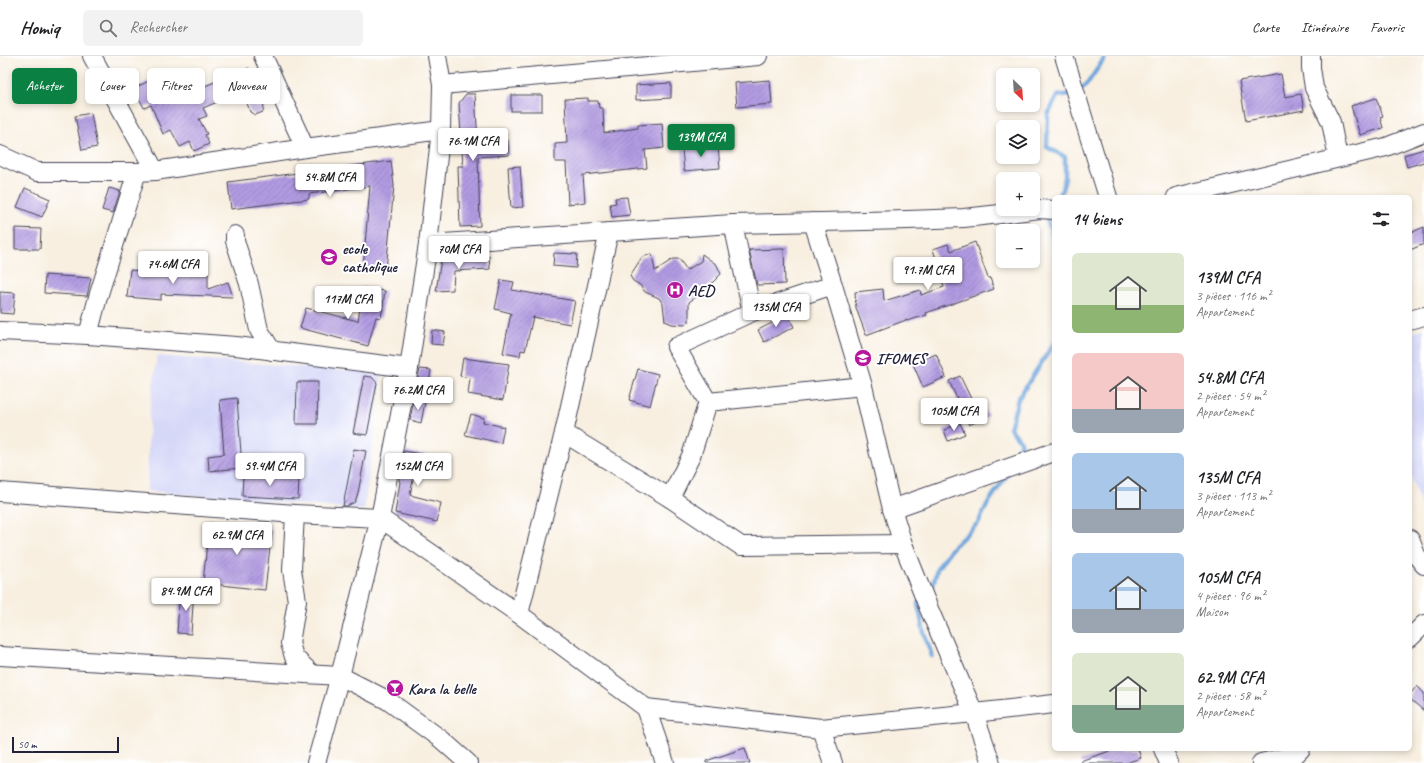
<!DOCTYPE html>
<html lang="fr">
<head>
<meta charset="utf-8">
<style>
  :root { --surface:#fff; --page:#f2f2f2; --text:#202124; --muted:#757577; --line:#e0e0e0; --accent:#0b8043 }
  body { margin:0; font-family:Caveat,sans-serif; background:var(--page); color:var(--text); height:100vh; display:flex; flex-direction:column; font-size:15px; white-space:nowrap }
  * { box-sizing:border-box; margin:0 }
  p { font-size:13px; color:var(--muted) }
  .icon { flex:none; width:22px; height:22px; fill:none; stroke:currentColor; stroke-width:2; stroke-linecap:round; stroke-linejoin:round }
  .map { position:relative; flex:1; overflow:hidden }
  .sheet { position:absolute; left:1052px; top:139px; width:360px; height:556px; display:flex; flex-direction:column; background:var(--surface); border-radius:6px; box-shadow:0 2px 6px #0003 }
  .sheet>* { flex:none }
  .banner { position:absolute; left:12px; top:12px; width:380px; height:36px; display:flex; gap:8px }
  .needle { width:26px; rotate:155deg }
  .controls { position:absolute; left:996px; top:12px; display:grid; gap:8px }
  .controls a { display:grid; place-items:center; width:44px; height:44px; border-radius:6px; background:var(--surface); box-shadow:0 2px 6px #0003; font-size:20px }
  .scale { position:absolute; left:12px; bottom:10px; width:107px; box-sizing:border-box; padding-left:4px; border:2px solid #22223b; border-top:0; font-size:11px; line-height:14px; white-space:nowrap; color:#22223b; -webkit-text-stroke:3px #fff; paint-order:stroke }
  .price { position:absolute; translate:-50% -34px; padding:0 9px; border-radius:4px; background:#fff; color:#222; font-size:13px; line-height:26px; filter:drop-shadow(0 1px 2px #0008) }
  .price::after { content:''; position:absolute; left:50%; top:24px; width:12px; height:9px; margin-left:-6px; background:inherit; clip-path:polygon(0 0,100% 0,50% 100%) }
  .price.selected { background:var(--accent); color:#fff }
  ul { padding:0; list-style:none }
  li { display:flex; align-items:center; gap:12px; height:100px; padding:0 20px }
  li span { display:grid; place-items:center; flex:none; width:112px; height:80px; border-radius:6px; color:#555 }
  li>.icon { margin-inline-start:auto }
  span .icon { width:48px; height:48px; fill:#fffc; stroke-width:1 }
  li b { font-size:17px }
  h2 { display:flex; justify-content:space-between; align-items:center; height:48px; padding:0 20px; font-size:17px }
  .tag { padding:0 14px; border-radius:6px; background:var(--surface); box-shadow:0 2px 6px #0003; font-size:14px; line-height:36px }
  .tag.selected { background:var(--accent); color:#fff }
  header { display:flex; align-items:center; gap:24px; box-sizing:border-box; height:56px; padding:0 20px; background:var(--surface); border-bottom:1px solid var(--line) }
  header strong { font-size:19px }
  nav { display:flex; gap:22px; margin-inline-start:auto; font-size:14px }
  .search { width:280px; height:36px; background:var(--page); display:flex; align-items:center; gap:10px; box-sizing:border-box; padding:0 14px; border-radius:6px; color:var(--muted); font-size:15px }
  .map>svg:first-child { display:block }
</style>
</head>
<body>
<header>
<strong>Homiq</strong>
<div class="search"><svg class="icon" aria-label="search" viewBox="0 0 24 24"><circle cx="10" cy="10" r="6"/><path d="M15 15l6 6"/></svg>Rechercher</div>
<nav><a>Carte</a><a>Itinéraire</a><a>Favoris</a></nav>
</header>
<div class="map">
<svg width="1424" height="707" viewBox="0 0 1424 707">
  <defs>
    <pattern id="building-hatch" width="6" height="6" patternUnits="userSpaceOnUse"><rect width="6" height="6" fill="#b29be2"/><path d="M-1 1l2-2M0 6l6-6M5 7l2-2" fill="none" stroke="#907eb8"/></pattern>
  </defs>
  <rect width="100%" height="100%" fill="#fff"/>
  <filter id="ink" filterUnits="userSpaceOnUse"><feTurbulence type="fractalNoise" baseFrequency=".025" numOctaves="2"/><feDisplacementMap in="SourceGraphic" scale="8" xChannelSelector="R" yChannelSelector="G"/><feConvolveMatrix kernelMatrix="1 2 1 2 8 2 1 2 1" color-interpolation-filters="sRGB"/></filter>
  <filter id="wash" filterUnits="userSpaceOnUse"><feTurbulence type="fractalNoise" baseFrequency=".012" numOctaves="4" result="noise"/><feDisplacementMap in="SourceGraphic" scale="16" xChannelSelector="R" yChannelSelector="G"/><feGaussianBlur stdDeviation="0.9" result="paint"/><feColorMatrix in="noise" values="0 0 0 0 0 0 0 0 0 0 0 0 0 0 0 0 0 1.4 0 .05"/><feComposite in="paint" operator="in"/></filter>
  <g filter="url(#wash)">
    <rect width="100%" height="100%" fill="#f8efe0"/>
    <g fill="#d6d8f8">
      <polygon points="1424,273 1424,458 1410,418 1410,277"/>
      <polygon points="157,300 382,317 364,454 147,435 149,360"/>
    </g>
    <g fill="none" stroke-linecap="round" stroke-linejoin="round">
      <g stroke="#6fa6dd" stroke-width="4.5">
        <polyline points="1079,35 1087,28 1106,0"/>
        <polyline points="1060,141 1065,122 1065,101 1047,91 1048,59 1057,40 1071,38"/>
        <polyline points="1050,158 1047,162 1054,188"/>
        <polyline points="1015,404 1021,386 1010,372 1018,343 1054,287"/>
        <polyline points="928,536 933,529 937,513 951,493 978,467 988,447 1007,419"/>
        <polyline points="919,546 918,548 924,577 932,600"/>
      </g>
    </g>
    <g id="blocks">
      <g fill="url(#building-hatch)">
        <polygon points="249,12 264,48 263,56 255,59 250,56 245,41 242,43 239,37 203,52 207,60 199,63 207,78 205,79 209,88 194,95 190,86 180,91 171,74 163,78 151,49 144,52 134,32 149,25 155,38 189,21 195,34"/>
        <polygon points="1281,18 1285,41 1301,38 1304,54 1246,65 1239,25"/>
        <polygon points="770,24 772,48 737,51 735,27"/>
        <polygon points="671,27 671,42 636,44 636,29"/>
        <polygon points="466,38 475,38 478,86 508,84 509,99 478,101 480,170 460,171 458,110 463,110 459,47"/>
        <rect x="511" y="39" width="31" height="16"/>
        <polygon points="588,42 588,45 598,45 599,52 603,52 604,77 638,72 638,69 662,67 664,92 645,94 647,112 583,119 585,146 568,148 566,106 555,106 555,88 567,87 565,43"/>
        <polygon points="1376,42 1383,60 1380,61 1383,72 1360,79 1351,50"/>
        <polygon points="91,57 97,91 82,94 75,60"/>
        <polygon points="718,90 720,112 684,115 682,93"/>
        <polygon points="1424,93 1424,106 1407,111 1404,99"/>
        <polygon points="391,105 394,130 386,214 363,212 370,130 309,138 309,143 231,153 228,126"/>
        <polygon points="520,110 523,151 511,152 508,111"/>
        <polygon points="25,132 50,143 42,161 17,151"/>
        <polygon points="109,132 120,135 113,157 102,154"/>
        <polygon points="627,141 630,159 612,161 610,148 616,147 615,142"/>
        <polygon points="1424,171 1424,188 1410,194 1410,177"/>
        <polygon points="15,172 41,173 40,193 15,193"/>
        <polygon points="975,186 988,222 990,222 994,233 926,257 927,259 907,265 906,264 866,279 856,252 855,236 883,233 884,245 920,234 921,239 944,231 933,193 948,188 951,195"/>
        <polygon points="784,193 785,228 757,229 749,194"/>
        <polygon points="554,197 577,198 576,212 553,210"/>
        <polygon points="652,198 655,215 673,203 679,203 687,214 701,205 702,198 717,209 721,218 702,237 689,246 689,266 684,269 672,268 665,265 663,248 659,242 645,236 640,229 633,225 630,220 642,201"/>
        <polygon points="489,200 490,213 454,215 453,234 436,235 441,203"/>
        <polygon points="130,214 169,218 169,216 208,218 208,233 228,226 233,241 161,238 161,244 127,241"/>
        <polygon points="45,219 91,222 87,240 44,237"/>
        <polygon points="501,224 514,226 512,234 575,245 570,268 533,261 525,295 521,294 520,300 503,297 511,257 495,253"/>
        <polygon points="363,232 385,235 381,262 376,261 368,290 300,272 306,252 358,265"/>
        <polygon points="0,236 15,237 13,258 0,257"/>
        <polygon points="788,259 794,271 764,286 758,274"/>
        <polygon points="432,274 445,276 443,289 431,288"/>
        <polygon points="936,298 946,321 923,331 913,308"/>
        <polygon points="463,302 509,308 503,344 468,338 470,322 460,320"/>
        <polygon points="420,313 431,314 428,332 416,330"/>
        <polygon points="638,313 658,318 650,350 629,344"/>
        <polygon points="364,320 372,321 377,327 367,379 353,377"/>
        <polygon points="960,320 976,353 983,350 988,360 969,369 949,325"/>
        <polygon points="297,326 318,326 317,368 296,368"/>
        <polygon points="237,342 242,412 209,415 208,400 224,398 220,344"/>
        <polygon points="414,343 425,346 421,367 410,364"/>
        <polygon points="471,358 484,362 483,366 504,371 501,387 465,379"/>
        <polygon points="960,367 965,378 948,385 944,374"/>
        <polygon points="354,393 366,395 358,437 355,446 347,450 343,450"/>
        <polygon points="404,395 446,403 443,419 415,414 410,439 441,447 437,466 395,457 400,426 399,425"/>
        <polygon points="243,419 299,423 298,443 242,440"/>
        <polygon points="209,467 272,474 265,534 203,527"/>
        <polygon points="180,533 194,534 191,578 177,577"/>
        <polygon points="1417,630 1424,637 1424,655 1410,643 1410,638"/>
        <polygon points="745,692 750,707 706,707 706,705"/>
        <polygon points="1116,693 1138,693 1141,702 1126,707 1081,707 1080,705"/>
      </g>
    </g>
  </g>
  <g filter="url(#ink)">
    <use href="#blocks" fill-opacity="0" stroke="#424154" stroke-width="1"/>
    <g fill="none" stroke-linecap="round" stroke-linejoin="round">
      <defs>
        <g id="minor">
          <polyline points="92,0 155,115 305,92 441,74"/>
          <polyline points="263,0 305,92"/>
          <polyline points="1064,0 1108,141"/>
          <polyline points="1311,0 1311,12 1314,32 1331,66 1338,102"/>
          <polyline points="442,29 758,0"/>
          <polyline points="0,99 37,116 137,116"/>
          <polyline points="1176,141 1386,91 1424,76"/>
          <polyline points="733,168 752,256"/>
          <polyline points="235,179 235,185 249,228 259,274 272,295"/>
          <polyline points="428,188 733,168 907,164 964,162 1009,157 1039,153 1054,154"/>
          <polyline points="1410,264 1424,260"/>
          <polyline points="0,275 88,279 236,290 409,312"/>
          <polyline points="88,279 98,241 137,116 155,115"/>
          <polyline points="708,346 863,330"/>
          <polyline points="564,377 670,442 741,490 903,488"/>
          <polyline points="0,436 295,458 380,462 519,558 646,652 665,707"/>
          <polyline points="670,442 691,400 708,346 676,291 752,256 833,229"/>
          <polyline points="892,453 1054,396"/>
          <polyline points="295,458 292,514 297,545 290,587 294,601 312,618"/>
          <polyline points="1410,483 1416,499 1424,509"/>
          <polyline points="519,558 564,377 609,176"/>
          <polyline points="1410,582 1424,568"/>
          <polyline points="0,600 340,620 387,644 442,684 468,707"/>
          <polyline points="646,652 821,672 974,657 929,553 903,488 892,453 863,330 833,229 813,166"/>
          <polyline points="821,672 833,707"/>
          <polyline points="1163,693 1169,707"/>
          <polyline points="316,707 340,620 380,462 409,312 428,188 441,74 442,29 437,0"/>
          <polyline points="991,707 974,657 1054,648"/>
          <polyline points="1261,707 1295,699 1301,693"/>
        </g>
      </defs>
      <use href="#minor" stroke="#424154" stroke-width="20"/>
      <use href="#minor" stroke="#fff" stroke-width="18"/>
    </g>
  </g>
  <defs>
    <symbol id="school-disc" viewBox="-11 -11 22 22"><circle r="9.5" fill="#b5179e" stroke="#fff"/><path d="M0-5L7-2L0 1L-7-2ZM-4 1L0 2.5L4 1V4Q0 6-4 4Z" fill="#fff"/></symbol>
    <symbol id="hospital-disc" viewBox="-11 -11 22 22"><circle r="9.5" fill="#b5179e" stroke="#fff"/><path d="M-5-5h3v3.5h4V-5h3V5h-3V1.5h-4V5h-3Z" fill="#fff"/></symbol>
    <symbol id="bar-disc" viewBox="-11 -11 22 22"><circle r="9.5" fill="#b5179e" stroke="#fff"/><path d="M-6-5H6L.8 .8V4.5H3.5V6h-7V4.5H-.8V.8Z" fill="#fff"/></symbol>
  </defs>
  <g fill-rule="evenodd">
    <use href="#school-disc" x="319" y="191" width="20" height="20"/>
    <use href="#hospital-disc" x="665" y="224" width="20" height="20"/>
    <use href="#school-disc" x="853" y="292" width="20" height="20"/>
    <use href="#bar-disc" x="385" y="622" width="20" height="20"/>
  </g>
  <g text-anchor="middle" stroke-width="4" stroke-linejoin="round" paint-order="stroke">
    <g font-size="16" font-weight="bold" fill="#22223b" stroke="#fff" text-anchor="start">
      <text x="342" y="198">ecole<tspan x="342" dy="18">catholique</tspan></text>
      <text x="688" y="240">AED</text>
      <text x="876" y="308">IFOMES</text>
      <text x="408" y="638">Kara la belle</text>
    </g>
  </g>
</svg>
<div class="controls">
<a><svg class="needle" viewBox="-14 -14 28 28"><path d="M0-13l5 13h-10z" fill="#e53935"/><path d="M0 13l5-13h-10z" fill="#757577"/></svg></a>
<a><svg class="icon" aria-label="layers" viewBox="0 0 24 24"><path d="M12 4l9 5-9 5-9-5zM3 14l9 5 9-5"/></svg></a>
<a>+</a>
<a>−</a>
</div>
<div class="scale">50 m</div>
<b class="price selected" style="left:701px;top:102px">139M CFA</b>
<b class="price" style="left:473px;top:106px">76.1M CFA</b>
<b class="price" style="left:330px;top:142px">54.8M CFA</b>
<b class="price" style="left:459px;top:214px">70M CFA</b>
<b class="price" style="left:173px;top:229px">74.6M CFA</b>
<b class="price" style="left:928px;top:235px">91.7M CFA</b>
<b class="price" style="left:348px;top:264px">117M CFA</b>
<b class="price" style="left:776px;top:272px">135M CFA</b>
<b class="price" style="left:418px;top:355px">76.2M CFA</b>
<b class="price" style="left:954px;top:376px">105M CFA</b>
<b class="price" style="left:270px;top:431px">59.4M CFA</b>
<b class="price" style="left:418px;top:431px">152M CFA</b>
<b class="price" style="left:237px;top:500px">62.9M CFA</b>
<b class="price" style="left:186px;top:556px">84.9M CFA</b>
<div class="banner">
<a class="tag selected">Acheter</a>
<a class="tag">Louer</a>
<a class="tag">Filtres</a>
<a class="tag">Nouveau</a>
</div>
<section class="sheet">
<h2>14 biens<svg class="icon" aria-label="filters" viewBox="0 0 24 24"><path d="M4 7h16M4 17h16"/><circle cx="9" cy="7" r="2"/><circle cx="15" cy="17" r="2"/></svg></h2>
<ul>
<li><span style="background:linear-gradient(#dfe7d0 65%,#8fb573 0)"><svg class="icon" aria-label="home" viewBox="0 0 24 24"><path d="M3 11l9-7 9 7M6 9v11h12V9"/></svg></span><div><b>139M CFA</b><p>3 pièces · 116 m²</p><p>Appartement</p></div></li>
<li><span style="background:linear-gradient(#f6c9c9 70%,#9aa5b1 0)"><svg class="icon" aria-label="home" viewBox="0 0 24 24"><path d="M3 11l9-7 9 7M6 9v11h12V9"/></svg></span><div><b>54.8M CFA</b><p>2 pièces · 54 m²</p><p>Appartement</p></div></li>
<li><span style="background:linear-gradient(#a9c7e8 70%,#9aa5b1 0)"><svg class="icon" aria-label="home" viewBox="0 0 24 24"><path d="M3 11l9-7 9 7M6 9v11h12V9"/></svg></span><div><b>135M CFA</b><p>3 pièces · 113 m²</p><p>Appartement</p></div></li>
<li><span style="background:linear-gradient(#a9c7e8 70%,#9aa5b1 0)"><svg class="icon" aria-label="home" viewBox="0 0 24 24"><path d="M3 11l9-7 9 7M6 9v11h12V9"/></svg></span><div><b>105M CFA</b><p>4 pièces · 96 m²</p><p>Maison</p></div></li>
<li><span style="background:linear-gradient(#dfe7d0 65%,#7fa58c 0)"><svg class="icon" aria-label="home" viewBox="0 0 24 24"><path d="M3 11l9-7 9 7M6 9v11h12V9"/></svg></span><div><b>62.9M CFA</b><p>2 pièces · 58 m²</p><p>Appartement</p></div></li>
</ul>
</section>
</div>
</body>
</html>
